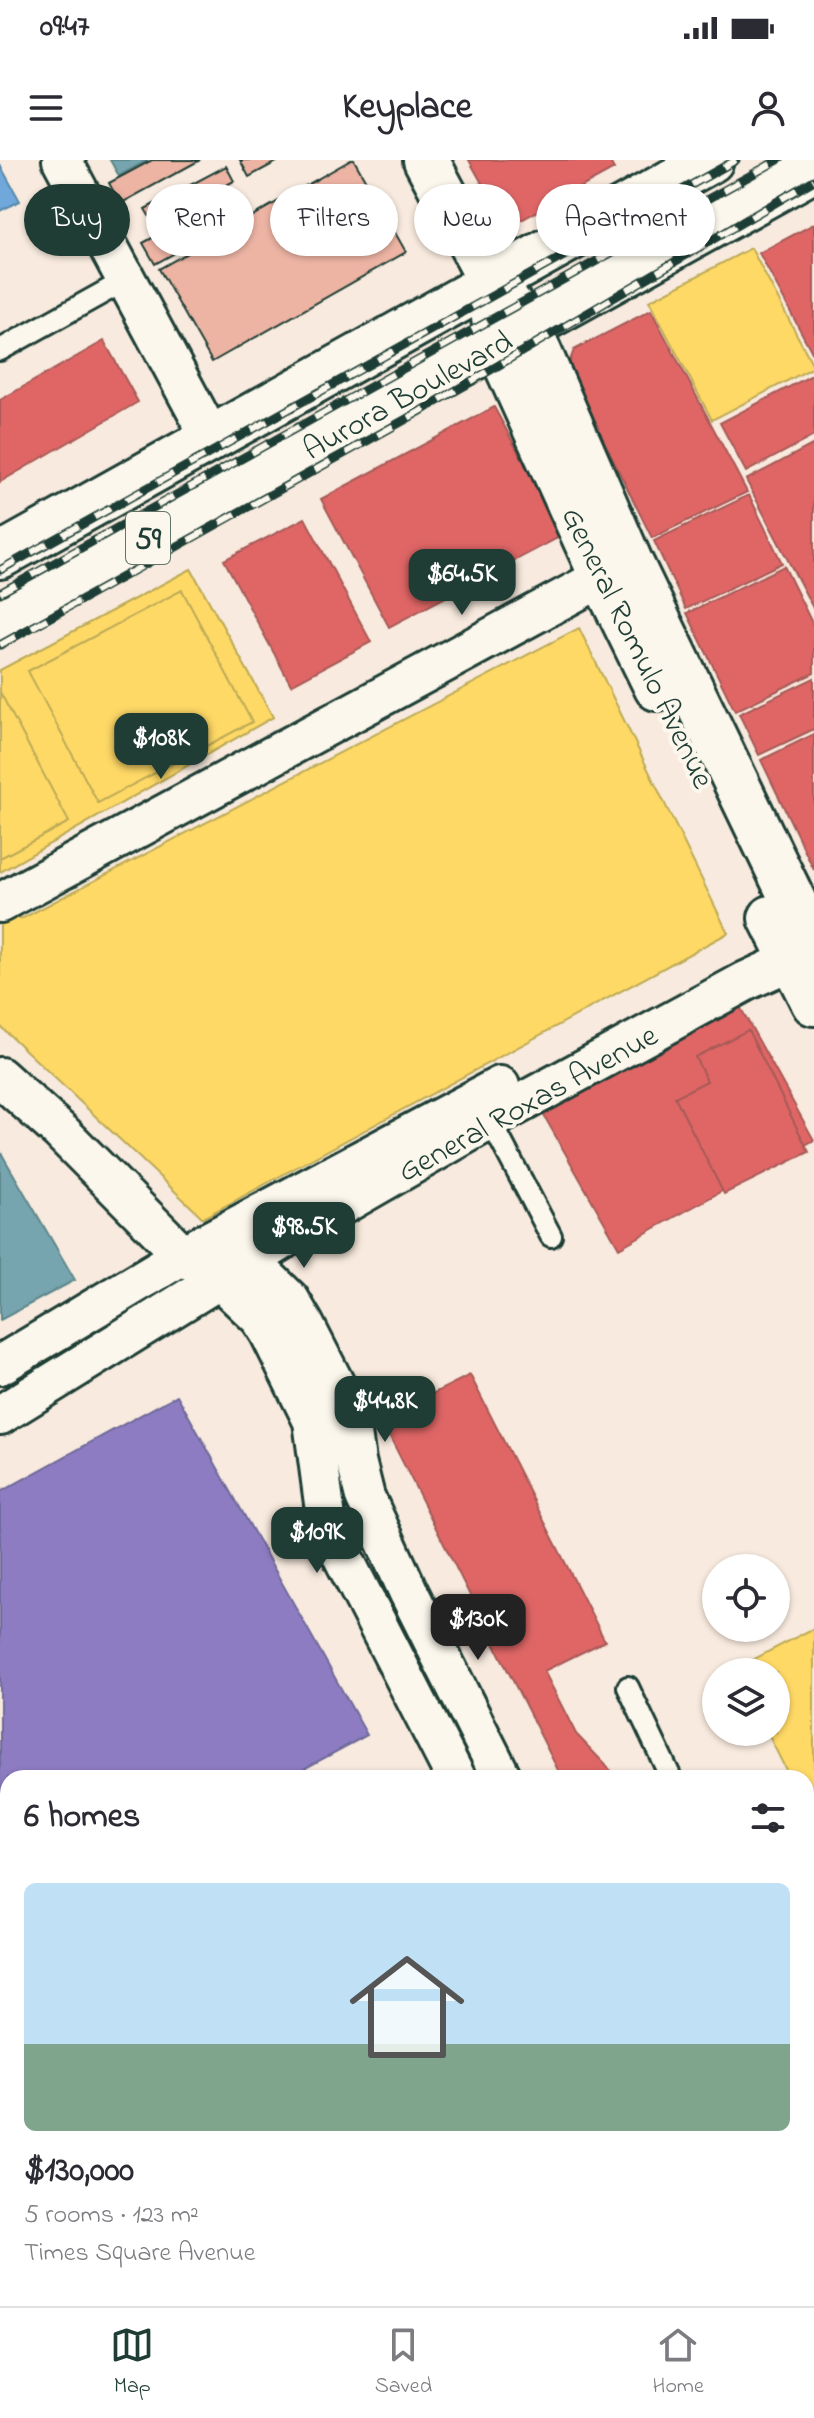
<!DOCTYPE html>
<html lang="en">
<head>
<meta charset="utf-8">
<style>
  :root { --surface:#fff; --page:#f7f7f7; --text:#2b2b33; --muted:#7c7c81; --line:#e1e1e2; --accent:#1f3d34 }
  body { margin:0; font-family:"Indie Flower",sans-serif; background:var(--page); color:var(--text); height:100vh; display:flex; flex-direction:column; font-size:30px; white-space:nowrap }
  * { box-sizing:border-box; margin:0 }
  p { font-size:26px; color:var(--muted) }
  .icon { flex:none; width:44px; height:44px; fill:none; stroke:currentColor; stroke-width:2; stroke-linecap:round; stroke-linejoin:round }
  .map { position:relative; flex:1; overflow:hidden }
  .panel { position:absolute; left:0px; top:1610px; width:814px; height:536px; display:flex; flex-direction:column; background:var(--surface); border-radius:24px 24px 0 0; box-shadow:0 2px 6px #0004 }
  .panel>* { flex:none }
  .hud { position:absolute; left:24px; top:24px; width:766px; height:72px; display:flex; gap:16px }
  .buttons { position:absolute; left:702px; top:1394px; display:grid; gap:16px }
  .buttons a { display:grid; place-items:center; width:88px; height:88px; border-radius:50%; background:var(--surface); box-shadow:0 2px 6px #0004; font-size:40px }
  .price { position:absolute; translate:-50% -68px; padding:0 18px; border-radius:16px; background:var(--accent); color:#fff; font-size:26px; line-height:52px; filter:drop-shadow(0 2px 4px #0008) }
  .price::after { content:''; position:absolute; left:50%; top:48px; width:24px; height:18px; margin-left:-12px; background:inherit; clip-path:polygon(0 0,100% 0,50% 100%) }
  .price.current { background:#222; color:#fff }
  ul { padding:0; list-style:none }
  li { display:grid; align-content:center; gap:16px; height:424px; padding:0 24px }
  li span { display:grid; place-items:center; height:248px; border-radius:12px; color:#555 }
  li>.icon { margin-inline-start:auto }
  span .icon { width:144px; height:144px; fill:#fffc; stroke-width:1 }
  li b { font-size:34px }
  h2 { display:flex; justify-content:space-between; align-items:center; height:96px; padding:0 24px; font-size:34px }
  .tag { padding:0 28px; border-radius:36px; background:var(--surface); box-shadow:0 2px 6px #0004; font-size:28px; line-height:72px }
  .tag.current { background:var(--accent); color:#fff }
  .status { display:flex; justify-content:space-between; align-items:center; height:56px; padding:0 40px; background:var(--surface); direction:ltr }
  .status svg { height:22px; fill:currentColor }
  header { display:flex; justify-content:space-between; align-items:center; height:104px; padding:0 24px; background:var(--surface); font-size:36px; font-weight:800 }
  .tabs { display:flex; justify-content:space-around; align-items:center; height:112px; border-top:2px solid var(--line); background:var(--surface); font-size:22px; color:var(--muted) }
  .tabs a { display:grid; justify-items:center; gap:4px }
  .tabs .current { color:var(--accent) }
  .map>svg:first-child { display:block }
</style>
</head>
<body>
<div class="status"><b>09:47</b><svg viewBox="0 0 49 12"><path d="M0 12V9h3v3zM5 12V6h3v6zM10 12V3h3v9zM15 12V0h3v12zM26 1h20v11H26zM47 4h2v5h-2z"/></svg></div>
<header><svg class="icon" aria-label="menu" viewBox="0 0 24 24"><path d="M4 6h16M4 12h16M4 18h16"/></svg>Keyplace<svg class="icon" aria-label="person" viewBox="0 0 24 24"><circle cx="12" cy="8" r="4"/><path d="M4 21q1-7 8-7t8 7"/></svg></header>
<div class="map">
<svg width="814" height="2146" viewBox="0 0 814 2146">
  <rect width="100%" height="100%" fill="#f8eade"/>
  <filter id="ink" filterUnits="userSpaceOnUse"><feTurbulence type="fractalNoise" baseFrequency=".0125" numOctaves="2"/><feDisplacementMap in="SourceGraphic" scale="16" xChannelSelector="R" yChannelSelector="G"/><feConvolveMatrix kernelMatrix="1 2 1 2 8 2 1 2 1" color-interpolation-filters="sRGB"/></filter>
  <g filter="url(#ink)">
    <g fill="#ffd966" stroke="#bcaa57" stroke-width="2" fill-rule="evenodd">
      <polygon points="751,88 814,207 712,260 649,141"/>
      <path d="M191 409 273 557 0 712V698L69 662 0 532V510ZM182 430 252 562 98 643 28 511Z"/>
      <polygon points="191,409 273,557 0,712 0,510"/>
      <polygon points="182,430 252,562 98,643 28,511"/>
      <polygon points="579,468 728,773 203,1058 0,866 0,759 23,758"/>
      <polygon points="0,532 69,662 0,698"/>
      <polygon points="814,1468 814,1666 806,1650 806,1618 790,1618 767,1572 776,1572 776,1512 736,1512 735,1509"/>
    </g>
    <g fill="#e06666" stroke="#a65a57" stroke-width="2">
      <polygon points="469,0 609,0 614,9 507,68"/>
      <polygon points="814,64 814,196 759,93"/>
      <polygon points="651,150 747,332 652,378 570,213 569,203 574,190"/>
      <polygon points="104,181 138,242 0,322 0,240"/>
      <polygon points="814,214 814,276 746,312 720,263"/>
      <polygon points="494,247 563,375 389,467 321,339"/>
      <polygon points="814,284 814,450 746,320"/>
      <polygon points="749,335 782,403 686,449 654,381"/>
      <polygon points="305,358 371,482 291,525 224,400"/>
      <polygon points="784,406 814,467 814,513 735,551 687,453"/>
      <polygon points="814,518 814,569 759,595 739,554"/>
      <polygon points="814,574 814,710 761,600"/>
      <polygon points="739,845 814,980 619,1088 543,954"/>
      <polygon points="748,870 809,992 724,1034 675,937 707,921 695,897"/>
      <polygon points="470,1215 605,1481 544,1511 576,1574 618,1618 562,1618 383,1263 410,1249 408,1246"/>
      <polygon points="186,2138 591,2138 577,2146 190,2146"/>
    </g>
    <polygon fill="#8e7cc3" stroke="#6d6998" stroke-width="2" points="177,1235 367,1575 287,1618 8,1618 8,1768 0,1773 0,1332"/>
    <polygon fill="#6fa8dc" stroke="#5788aa" stroke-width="2" points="0,5 20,41 0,51"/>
    <g fill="#76a5af" stroke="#5c868a" stroke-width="2">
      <polygon points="110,0 148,0 119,16"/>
      <polygon points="0,991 75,1120 0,1160"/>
    </g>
    <g fill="#edb4a4" stroke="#1f3d34" stroke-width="2">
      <polygon points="152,0 200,0 120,44 109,23"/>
      <polygon points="240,0 280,0 249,17"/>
      <polygon points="351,0 354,0 406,92 212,202 159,109"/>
      <polygon points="226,6 234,21 154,64 145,49"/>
      <polygon points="235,33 246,54 155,104 143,83"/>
    </g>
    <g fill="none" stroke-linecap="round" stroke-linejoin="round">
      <defs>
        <g id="service">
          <polyline points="0,190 126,120"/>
          <polyline points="490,960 551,1076"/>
          <polyline points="628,1527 671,1618"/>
          <polyline points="0,2093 8,2091"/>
          <polyline points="0,2137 8,2134"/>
        </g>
        <g id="minor">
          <polyline points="62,0 212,280"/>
          <polyline points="0,743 627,404"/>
          <polyline points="0,917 61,972 183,1095 219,1119 260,1158 269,1172 313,1261 327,1366 456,1618"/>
          <polyline points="226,1090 249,1100 290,1140 304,1164 349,1252 356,1301 365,1337 409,1433 502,1618"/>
          <polyline points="0,1205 183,1095 500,926"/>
          <polyline points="0,1255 304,1067 490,960 746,821 814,790"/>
          <polyline points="806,2075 814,2070"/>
          <polyline points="683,2146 697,2138"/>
          <polyline points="775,2146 787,2138"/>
        </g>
        <g id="tertiary">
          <polyline points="426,0 491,122 528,167 630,402 814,784"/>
          <polyline points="493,148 497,184 602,416 657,528"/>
          <polyline points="771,758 814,843"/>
          <polyline points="0,1895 8,1909"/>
          <polyline points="0,1967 8,1981"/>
          <polyline points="103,2138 108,2146"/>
          <polyline points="144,2138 148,2146"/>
        </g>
        <g id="primary">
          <polyline points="0,396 711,0"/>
          <polyline points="0,459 814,9"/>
        </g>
      </defs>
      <use href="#service" stroke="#1f3d34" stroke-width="26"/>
      <use href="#minor" stroke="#1f3d34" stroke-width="44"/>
      <use href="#tertiary" stroke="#1f3d34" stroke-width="50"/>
      <use href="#primary" stroke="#1f3d34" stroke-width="50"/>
      <use href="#service" stroke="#fbf7ec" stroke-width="20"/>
      <use href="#minor" stroke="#fbf7ec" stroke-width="38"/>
      <use href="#tertiary" stroke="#fbf7ec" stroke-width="44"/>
      <use href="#primary" stroke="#fbf7ec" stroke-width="44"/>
      <defs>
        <g id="rail">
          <polyline points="0,410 736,0"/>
          <polyline points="0,433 778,0"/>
          <polyline points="0,485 419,252 814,20"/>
        </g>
      </defs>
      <use href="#rail" stroke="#1f3d34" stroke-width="9"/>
      <use href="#rail" stroke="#fbf7ec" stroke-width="6" stroke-dasharray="18" stroke-linecap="butt"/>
    </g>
  </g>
  <g text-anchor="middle" stroke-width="8" stroke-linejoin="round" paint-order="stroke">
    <rect fill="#fbf7ec" stroke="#61756b" stroke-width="2" x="126" y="352" width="44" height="52" rx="6"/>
    <g font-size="30" font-weight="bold" fill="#1f3d34">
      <text x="148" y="388">59</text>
    </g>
    <g font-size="32" fill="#1f3d34" stroke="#fbf7ec">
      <text transform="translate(407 234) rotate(-29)" y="11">Aurora Boulevard</text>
      <text transform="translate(639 487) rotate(64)" y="11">General Romulo Avenue</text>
      <text transform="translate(527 942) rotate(-29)" y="11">General Roxas Avenue</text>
    </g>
  </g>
</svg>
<div class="buttons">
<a><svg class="icon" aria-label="locate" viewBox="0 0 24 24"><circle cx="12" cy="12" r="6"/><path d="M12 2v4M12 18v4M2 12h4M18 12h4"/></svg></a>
<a><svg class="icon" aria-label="layers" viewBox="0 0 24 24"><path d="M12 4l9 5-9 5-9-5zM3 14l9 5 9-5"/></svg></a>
</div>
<b class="price" style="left:462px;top:457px">$64.5K</b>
<b class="price" style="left:161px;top:621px">$108K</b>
<b class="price" style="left:304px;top:1110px">$98.5K</b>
<b class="price" style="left:385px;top:1284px">$44.8K</b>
<b class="price" style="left:317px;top:1415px">$109K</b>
<b class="price current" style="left:478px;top:1502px">$130K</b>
<div class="hud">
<a class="tag current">Buy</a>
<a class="tag">Rent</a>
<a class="tag">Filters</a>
<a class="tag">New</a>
<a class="tag">Apartment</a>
</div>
<section class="panel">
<h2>6 homes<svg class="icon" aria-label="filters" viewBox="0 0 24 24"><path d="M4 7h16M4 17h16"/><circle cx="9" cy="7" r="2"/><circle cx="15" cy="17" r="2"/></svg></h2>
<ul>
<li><span style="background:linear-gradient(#bfe0f5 65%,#7fa58c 0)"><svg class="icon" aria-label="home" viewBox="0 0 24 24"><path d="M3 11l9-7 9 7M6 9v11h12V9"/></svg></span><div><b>$130,000</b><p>5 rooms · 123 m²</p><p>Times Square Avenue</p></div></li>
</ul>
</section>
</div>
<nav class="tabs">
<a class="current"><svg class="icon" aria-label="map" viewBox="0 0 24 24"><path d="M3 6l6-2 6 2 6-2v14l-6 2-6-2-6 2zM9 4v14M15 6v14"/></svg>Map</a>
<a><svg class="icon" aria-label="saved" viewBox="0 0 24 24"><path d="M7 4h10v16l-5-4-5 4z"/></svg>Saved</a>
<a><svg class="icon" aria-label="home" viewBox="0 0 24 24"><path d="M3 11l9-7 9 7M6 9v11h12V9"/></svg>Home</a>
</nav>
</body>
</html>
